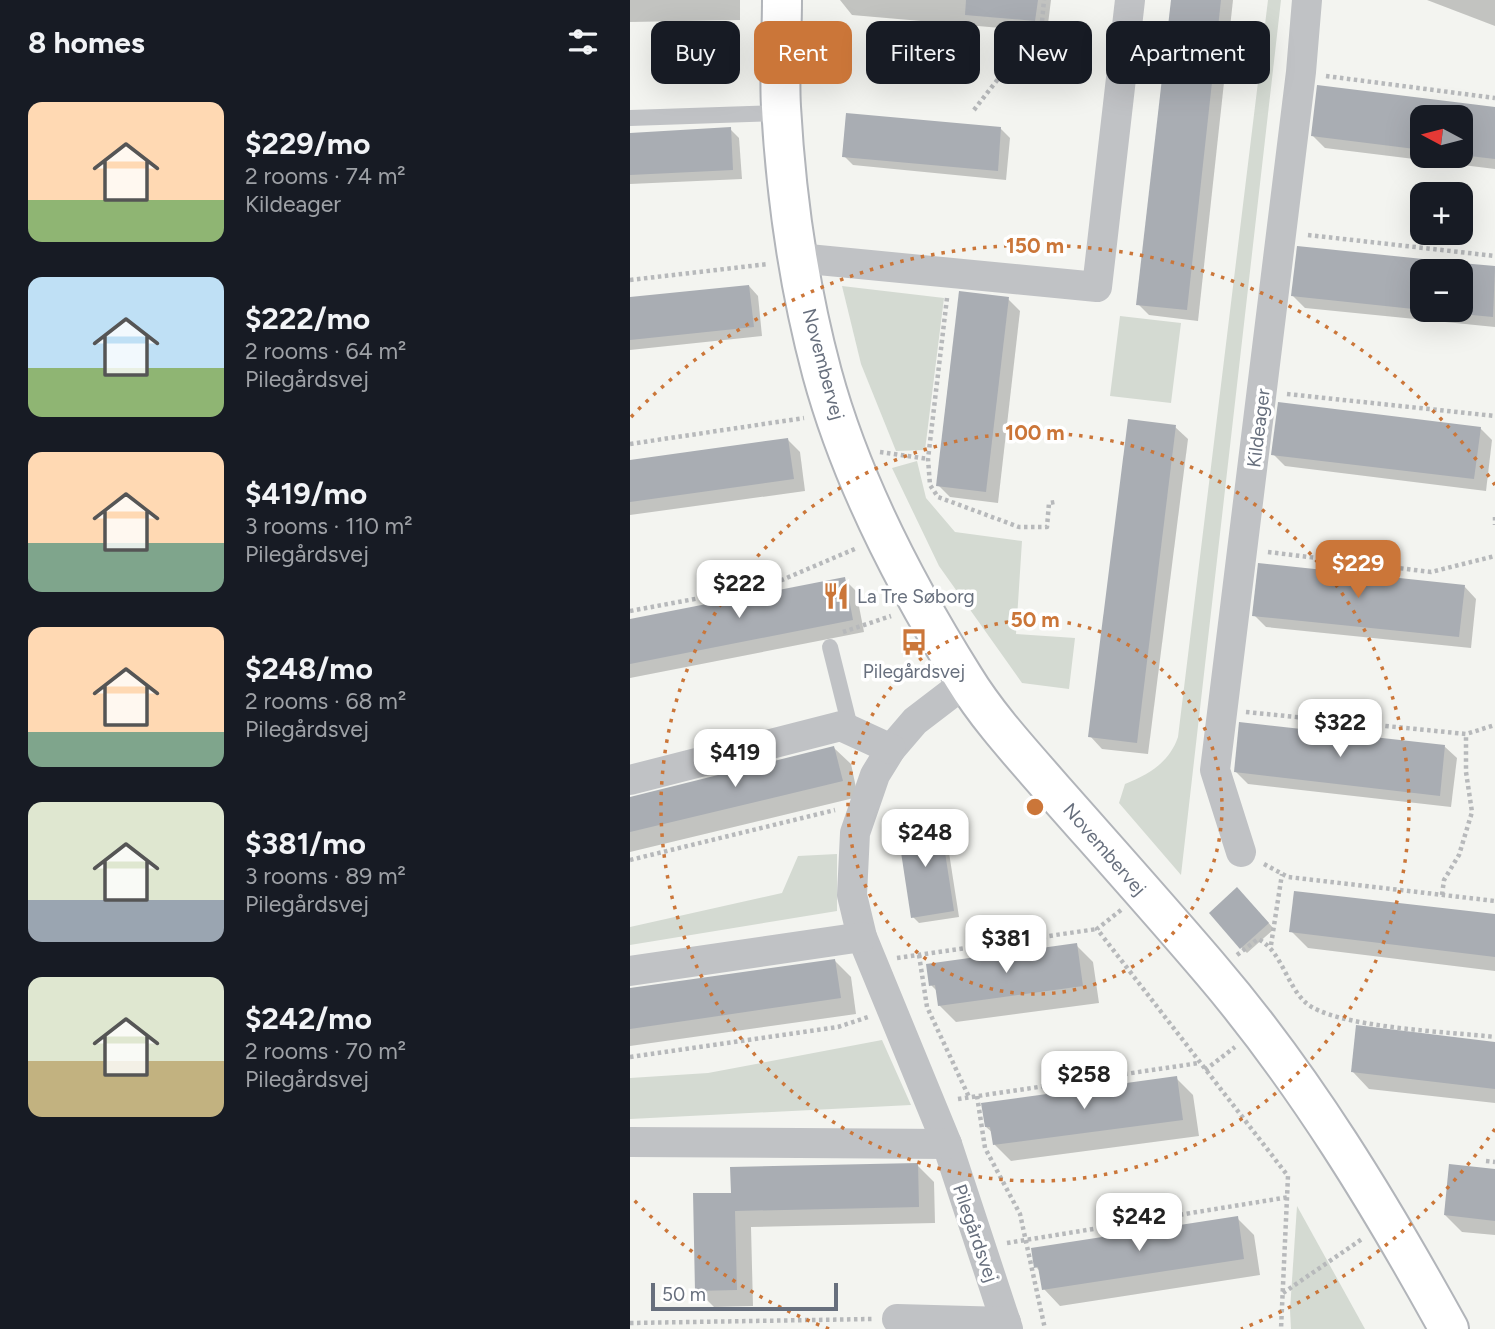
<!DOCTYPE html>
<html lang="en">
<head>
<meta charset="utf-8">
<style>
  :root { --surface:#171b24; --page:#20242c; --text:#f1f3f6; --muted:#9ea1a6; --accent:#cb7639 }
  body { margin:0; font-family:Figtree,sans-serif; background:var(--page); color:var(--text); height:100vh; display:flex; flex-direction:column; font-size:26px; white-space:nowrap }
  * { box-sizing:border-box; margin:0 }
  p { font-size:23px; color:var(--muted) }
  .icon { flex:none; width:38px; height:38px; fill:none; stroke:currentColor; stroke-width:2; stroke-linecap:round; stroke-linejoin:round }
  .map { position:relative; flex:1; overflow:hidden }
  .sheet { display:flex; flex-direction:column; background:var(--surface); width:630px }
  .sheet>* { flex:none }
  .hud { position:absolute; left:21px; top:21px; width:665px; height:63px; display:flex; gap:14px }
  .needle { width:46px; rotate:277deg }
  .buttons { position:absolute; left:780px; top:105px; display:grid; gap:14px }
  .buttons a { display:grid; place-items:center; width:63px; height:63px; border-radius:14px; background:var(--surface); box-shadow:0 7px 28px #0002; font-size:35px }
  .scale { position:absolute; left:21px; bottom:18px; width:187px; box-sizing:border-box; padding-left:7px; border:4px solid #676f7d; border-top:0; font-size:19px; line-height:24px; white-space:nowrap; color:#676f7d; -webkit-text-stroke:5px #fff; paint-order:stroke }
  .price { position:absolute; translate:-50% -60px; padding:0 16px; border-radius:14px; background:#fff; color:#222; font-size:23px; line-height:46px; filter:drop-shadow(0 2px 4px #0008) }
  .price::after { content:''; position:absolute; left:50%; top:42px; width:21px; height:16px; margin-left:-10px; background:inherit; clip-path:polygon(0 0,100% 0,50% 100%) }
  .price.current { background:var(--accent); color:#fff }
  ul { padding:0; list-style:none }
  li { display:flex; align-items:center; gap:21px; height:175px; padding:0 28px }
  li span { display:grid; place-items:center; flex:none; width:196px; height:140px; border-radius:14px; color:#555 }
  li>.icon { margin-inline-start:auto }
  span .icon { width:84px; height:84px; fill:#fffc; stroke-width:1 }
  li b { font-size:30px }
  h2 { display:flex; justify-content:space-between; align-items:center; height:84px; padding:0 28px; font-size:30px }
  .tag { padding:0 24px; border-radius:14px; background:var(--surface); box-shadow:0 7px 28px #0002; font-size:24px; line-height:63px }
  .tag.current { background:var(--accent); color:#fff }
  main { display:flex; flex:1; min-height:0 }
  .map>svg:first-child { display:block }
</style>
</head>
<body>
<main>
<section class="sheet">
<h2>8 homes<svg class="icon" aria-label="filters" viewBox="0 0 24 24"><path d="M4 7h16M4 17h16"/><circle cx="9" cy="7" r="2"/><circle cx="15" cy="17" r="2"/></svg></h2>
<ul>
<li><span style="background:linear-gradient(#ffd9b3 70%,#8fb573 0)"><svg class="icon" aria-label="home" viewBox="0 0 24 24"><path d="M3 11l9-7 9 7M6 9v11h12V9"/></svg></span><div><b>$229/mo</b><p>2 rooms · 74 m²</p><p>Kildeager</p></div></li>
<li><span style="background:linear-gradient(#bfe0f5 65%,#8fb573 0)"><svg class="icon" aria-label="home" viewBox="0 0 24 24"><path d="M3 11l9-7 9 7M6 9v11h12V9"/></svg></span><div><b>$222/mo</b><p>2 rooms · 64 m²</p><p>Pilegårdsvej</p></div></li>
<li><span style="background:linear-gradient(#ffd9b3 65%,#7fa58c 0)"><svg class="icon" aria-label="home" viewBox="0 0 24 24"><path d="M3 11l9-7 9 7M6 9v11h12V9"/></svg></span><div><b>$419/mo</b><p>3 rooms · 110 m²</p><p>Pilegårdsvej</p></div></li>
<li><span style="background:linear-gradient(#ffd9b3 75%,#7fa58c 0)"><svg class="icon" aria-label="home" viewBox="0 0 24 24"><path d="M3 11l9-7 9 7M6 9v11h12V9"/></svg></span><div><b>$248/mo</b><p>2 rooms · 68 m²</p><p>Pilegårdsvej</p></div></li>
<li><span style="background:linear-gradient(#dfe7d0 70%,#9aa5b1 0)"><svg class="icon" aria-label="home" viewBox="0 0 24 24"><path d="M3 11l9-7 9 7M6 9v11h12V9"/></svg></span><div><b>$381/mo</b><p>3 rooms · 89 m²</p><p>Pilegårdsvej</p></div></li>
<li><span style="background:linear-gradient(#dfe7d0 60%,#c2b280 0)"><svg class="icon" aria-label="home" viewBox="0 0 24 24"><path d="M3 11l9-7 9 7M6 9v11h12V9"/></svg></span><div><b>$242/mo</b><p>2 rooms · 70 m²</p><p>Pilegårdsvej</p></div></li>
</ul>
</section>
<div class="map">
<svg width="865" height="1329" viewBox="0 0 865 1329">
  <rect width="100%" height="100%" fill="#f3f4f0"/>
  <g fill="#d4dad2">
    <path d="M638 0H651L551 875 489 803 495 784C519 774 539 763 548 737Z"/>
    <polygon points="212,286 314,298 295,450 266,451 231,364"/>
    <polygon points="490,316 551,323 541,403 480,396"/>
    <polygon points="287,461 296,498 325,532 392,541 386,634 445,638 439,689 392,683 309,566 262,468"/>
    <polygon points="207,854 207,911 0,945 0,927 152,893 168,856"/>
    <polygon points="252,1040 281,1105 0,1119 0,1078 78,1073"/>
    <polygon points="667,1206 735,1329 661,1329 660,1310"/>
  </g>
  <g fill="#0003" fill-rule="evenodd">
    <polygon points="0,0 110,0 110,20 0,22"/>
    <polygon points="210,0 421,0 417,32 222,15"/>
    <polygon points="543,0 603,0 568,321 519,315 508,304"/>
    <polygon points="797,0 865,0 865,26"/>
    <path d="M689 87 865 109V169L695 148 683 136ZM793 117H831V156H793Z"/>
    <polygon points="100,129 109,138 112,179 0,184 0,135"/>
    <polygon points="371,129 380,138 376,180 223,165 214,156"/>
    <path d="M669 248 865 268V327L675 308 663 296ZM793 271H831V310H793Z"/>
    <polygon points="119,286 128,296 132,336 0,350 0,299"/>
    <polygon points="378,299 390,311 368,503 320,497 308,485"/>
    <polygon points="545,427 558,439 518,754 472,749 460,736"/>
    <polygon points="850,428 862,440 856,491 655,466 643,454"/>
    <polygon points="158,440 170,452 175,491 0,515 0,462"/>
    <polygon points="214,579 226,591 234,632 0,678 0,621"/>
    <polygon points="834,586 846,599 841,648 636,627 624,615"/>
    <polygon points="814,746 827,758 821,807 618,784 606,772"/>
    <polygon points="204,748 221,764 228,797 0,852 0,799"/>
    <polygon points="309,821 315,827 329,917 289,923 283,917"/>
    <polygon points="666,892 865,915 865,971 678,948 661,931"/>
    <polygon points="613,895 644,929 617,953 611,947"/>
    <polygon points="446,945 463,962 469,1003 326,1022 309,1005 308,992 301,985"/>
    <polygon points="204,960 221,977 226,1014 0,1046 0,989"/>
    <polygon points="727,1027 865,1043 865,1103 739,1089 723,1072"/>
    <polygon points="546,1078 563,1095 569,1136 381,1161 365,1145 363,1133 356,1127"/>
    <polygon points="287,1165 304,1182 305,1223 121,1227 123,1306 84,1307 67,1290 103,1194"/>
    <polygon points="820,1166 865,1171 865,1235 832,1232 815,1215"/>
    <polygon points="607,1218 624,1235 630,1275 430,1306 414,1289 411,1272 406,1267"/>
  </g>
  <g fill="#a9adb3">
    <polygon points="336,0 408,0 405,21 335,15"/>
    <polygon points="541,0 591,0 557,310 506,305"/>
    <polygon points="687,85 865,107 865,159 831,155 831,117 793,117 793,150 681,136"/>
    <polygon points="216,113 371,127 368,171 212,157"/>
    <polygon points="101,127 103,170 0,175 0,133"/>
    <polygon points="667,246 793,259 793,310 661,296"/>
    <polygon points="831,263 865,266 863,317 831,314"/>
    <polygon points="119,285 124,327 0,340 0,297"/>
    <polygon points="329,291 379,297 356,492 306,486"/>
    <polygon points="648,402 851,427 844,479 641,455"/>
    <polygon points="498,419 546,425 507,743 458,737"/>
    <polygon points="158,438 164,479 0,502 0,460"/>
    <polygon points="628,563 835,585 829,637 622,616"/>
    <polygon points="215,577 223,620 0,664 0,619"/>
    <polygon points="609,722 815,745 810,796 604,772"/>
    <polygon points="204,746 213,781 0,832 0,797"/>
    <polygon points="310,820 324,911 281,918 267,826"/>
    <polygon points="607,887 639,923 610,949 579,913"/>
    <polygon points="664,891 865,914 865,957 659,932"/>
    <polygon points="447,943 453,986 308,1006 305,985 299,986 296,964"/>
    <polygon points="205,959 211,998 0,1029 0,988"/>
    <polygon points="726,1025 865,1042 865,1089 721,1072"/>
    <polygon points="547,1076 553,1120 363,1145 360,1127 355,1127 351,1103"/>
    <polygon points="288,1163 289,1207 105,1211 107,1290 65,1291 63,1193 101,1193 100,1167"/>
    <polygon points="819,1164 865,1169 865,1221 814,1215"/>
    <polygon points="608,1216 614,1259 412,1290 408,1267 404,1268 401,1248"/>
  </g>
  <g fill="none" stroke-linecap="round" stroke-linejoin="round">
    <defs>
      <path id="secondary" d="M152 0C152 36 149 72 151 107 156 196 169 287 192 373 221 480 275 584 334 678 359 719 394 756 425 792 478 852 531 911 582 971 675 1080 750 1204 819 1329"/>
    </defs>
    <use href="#secondary" stroke="#b2b5ba" stroke-width="42"/>
    <g stroke="#b7b9bb" stroke-width="4.5" stroke-dasharray="3.5 3.5" stroke-linecap="butt">
      <polyline points="696,76 865,98"/>
      <polyline points="344,110 412,22 414,0"/>
      <polyline points="678,235 865,256"/>
      <polyline points="0,280 138,264"/>
      <polyline points="317,298 298,459 300,485 308,497 389,527 417,527 419,503 425,502"/>
      <polyline points="657,394 865,416"/>
      <polyline points="0,444 174,418"/>
      <polyline points="250,452 298,459"/>
      <polyline points="865,517 865,525"/>
      <polyline points="638,552 801,572 865,556"/>
      <polyline points="0,611 140,585 227,548"/>
      <polyline points="213,632 261,616"/>
      <polyline points="616,712 836,734 865,725"/>
      <polyline points="0,860 205,810"/>
      <polyline points="634,864 658,877 865,901"/>
      <polyline points="812,895 814,880 829,855 842,812 836,772 836,734"/>
      <polyline points="491,910 467,929 658,1176 651,1329"/>
      <polyline points="641,945 652,874"/>
      <polyline points="289,955 297,1007 339,1097"/>
      <path d="M607 955 628 939C651 950 656 984 675 1002 702 1028 824 1032 865 1037"/>
      <polyline points="267,958 467,929"/>
      <polyline points="0,1057 208,1027 238,1017"/>
      <polyline points="575,1070 605,1047"/>
      <polyline points="347,1096 355,1148 390,1214 415,1329"/>
      <polyline points="328,1099 569,1063"/>
      <polyline points="856,1161 865,1162"/>
      <polyline points="377,1243 659,1197"/>
      <polyline points="653,1293 732,1239"/>
      <polyline points="0,1323 242,1319"/>
    </g>
    <g stroke="#c0c2c5" stroke-width="16">
      <polyline points="0,118 151,113"/>
      <polyline points="200,647 221,731"/>
    </g>
    <g stroke="#c0c2c5" stroke-width="30">
      <polyline points="168,258 467,287 500,0"/>
      <polyline points="336,682 285,721 261,749 245,775 225,833 222,895 232,937 317,1144 378,1329"/>
      <polyline points="0,780 211,726 261,749"/>
      <polyline points="611,852 585,770 671,72 677,0"/>
      <polyline points="0,971 232,937"/>
      <polyline points="0,1142 317,1144"/>
      <polyline points="267,1319 376,1322"/>
    </g>
    <use href="#secondary" stroke="#fff" stroke-width="38"/>
  </g>
  <g fill="none" stroke="#cb7639" stroke-width="3.5" stroke-dasharray="3.5 7">
    <circle cx="405" cy="807" r="187"/>
    <circle cx="405" cy="807" r="374"/>
    <path d="M865 1129A561 561 0 0 1 611 1329M199 1329A561 561 0 0 1 1 1197M1 417A561 561 0 0 1 865 485"/>
  </g>
  <defs>
    <symbol id="restaurant-bare" viewBox="-9 -9 18 18"><path d="M-5-6h1v4h1v-4h1v4h1v-4h1v5L-1.5 .5V6h-2V.5L-5-1ZM5-6V6H3V1.5H1.5Q1.5-4 5-6Z" fill="#cb7639" stroke="#fff" stroke-width="2.5" paint-order="stroke"/></symbol>
    <symbol id="bus-bare" viewBox="-9 -9 18 18"><path d="M-5-6H5V4H4V6H2V4H-2V6H-4V4H-5ZM-3.5-4V0h7V-4ZM-3.5 1.2v1.5H-2V1.2ZM2 1.2v1.5H3.5V1.2Z" fill="#cb7639" stroke="#fff" stroke-width="2.5" paint-order="stroke"/></symbol>
  </defs>
  <g fill-rule="evenodd">
    <use href="#restaurant-bare" x="187" y="577" width="38" height="38"/>
    <use href="#bus-bare" x="265" y="623" width="38" height="38"/>
  </g>
  <g text-anchor="middle" stroke-width="7" stroke-linejoin="round" paint-order="stroke">
    <g font-size="19" fill="#676f7d" stroke="#fff">
      <text transform="translate(194 364) rotate(75)" y="7">Novembervej</text>
      <text transform="translate(628 428) rotate(-83)" y="7">Kildeager</text>
      <text transform="translate(475 849) rotate(49)" y="7">Novembervej</text>
      <text transform="translate(346 1233) rotate(71)" y="7">Pilegårdsvej</text>
    </g>
    <g font-size="19" fill="#676f7d" stroke="#fff" text-anchor="start">
      <text x="227" y="603">La Tre Søborg</text>
      <text x="284" y="678" text-anchor="middle">Pilegårdsvej</text>
    </g>
  </g>
  <circle cx="405" cy="807" r="10" fill="#cb7639" stroke="#fff" stroke-width="3.5"/>
  <g font-size="21" text-anchor="middle" font-weight="bold" fill="#cb7639" stroke="#fff" stroke-width="7" stroke-linejoin="round" paint-order="stroke">
    <text x="405" y="253">150 m</text>
    <text x="405" y="440">100 m</text>
    <text x="405" y="627">50 m</text>
  </g>
</svg>
<div class="buttons">
<a><svg class="needle" viewBox="-14 -14 28 28"><path d="M0-13l5 13h-10z" fill="#e53935"/><path d="M0 13l5-13h-10z" fill="#9ea1a6"/></svg></a>
<a>+</a>
<a>−</a>
</div>
<div class="scale">50 m</div>
<b class="price current" style="left:728px;top:600px">$229</b>
<b class="price" style="left:109px;top:620px">$222</b>
<b class="price" style="left:710px;top:759px">$322</b>
<b class="price" style="left:105px;top:789px">$419</b>
<b class="price" style="left:295px;top:869px">$248</b>
<b class="price" style="left:376px;top:975px">$381</b>
<b class="price" style="left:454px;top:1111px">$258</b>
<b class="price" style="left:509px;top:1253px">$242</b>
<div class="hud">
<a class="tag">Buy</a>
<a class="tag current">Rent</a>
<a class="tag">Filters</a>
<a class="tag">New</a>
<a class="tag">Apartment</a>
</div>
</div>
</main>
</body>
</html>
